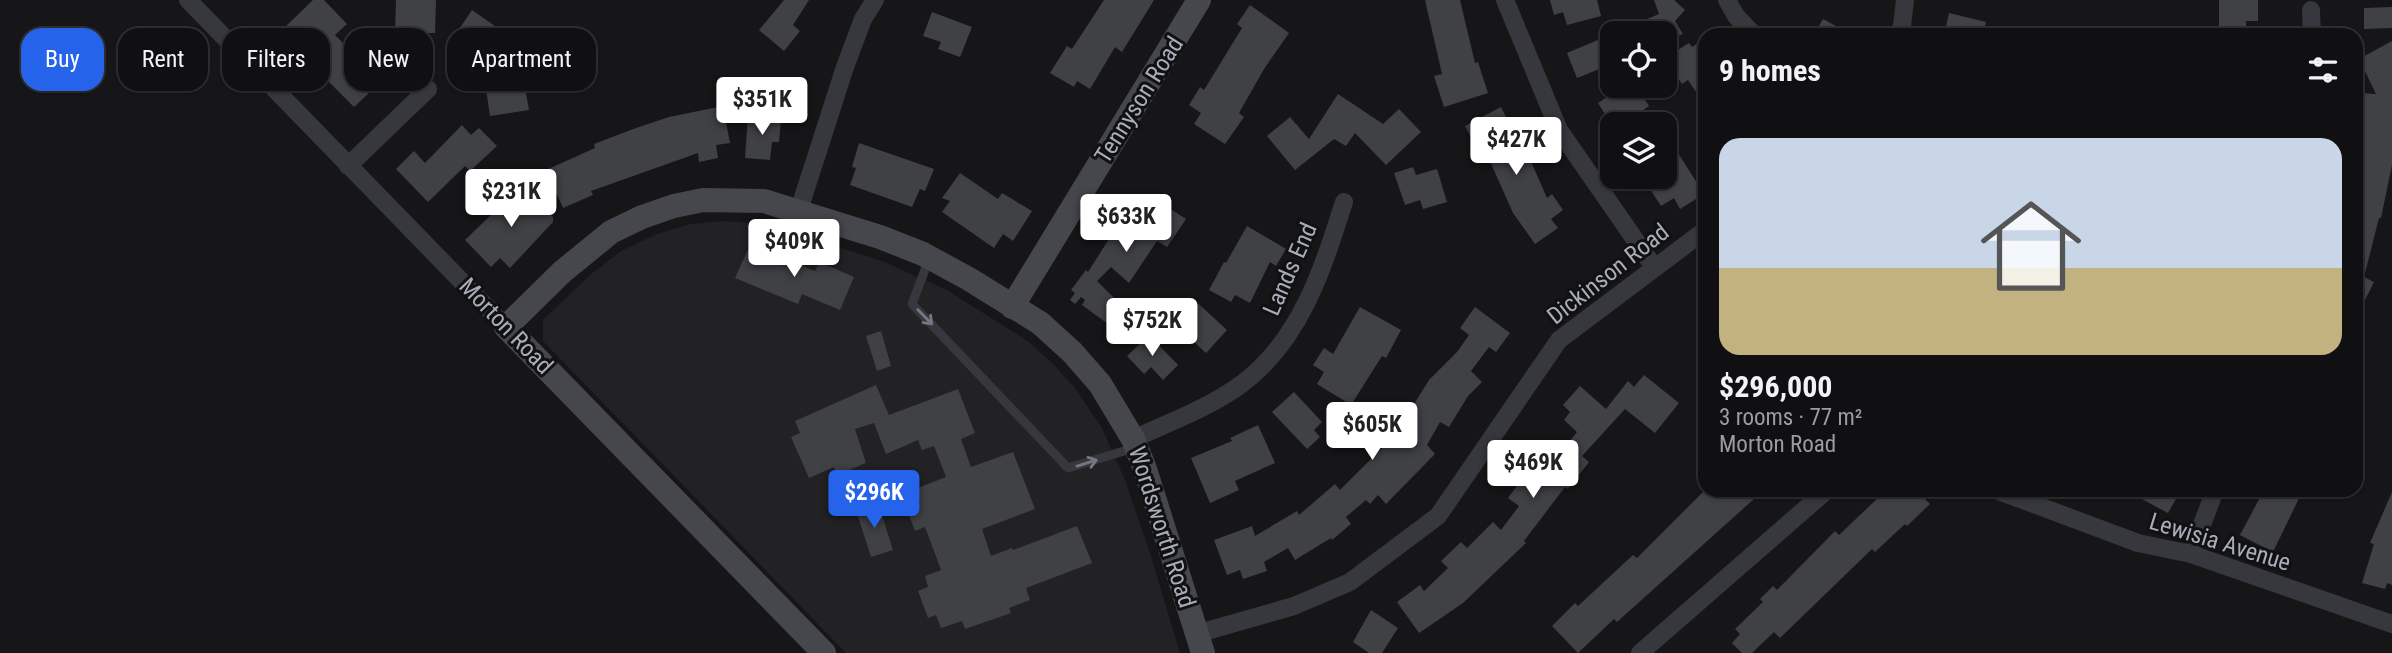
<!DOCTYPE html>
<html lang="en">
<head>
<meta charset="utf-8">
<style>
  :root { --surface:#101012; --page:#19191b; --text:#f1f3f6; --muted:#9c9d9f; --line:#303032; --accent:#2563eb }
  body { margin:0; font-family:"Roboto Condensed",sans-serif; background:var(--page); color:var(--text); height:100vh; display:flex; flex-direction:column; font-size:26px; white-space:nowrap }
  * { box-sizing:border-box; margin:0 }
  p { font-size:23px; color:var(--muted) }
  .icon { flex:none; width:38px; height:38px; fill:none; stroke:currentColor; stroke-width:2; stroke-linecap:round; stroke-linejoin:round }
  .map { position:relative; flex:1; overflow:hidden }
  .panel { position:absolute; left:1698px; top:28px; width:665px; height:469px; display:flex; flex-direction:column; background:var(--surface); border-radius:21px; box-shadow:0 2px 5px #0004,0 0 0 2px var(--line) }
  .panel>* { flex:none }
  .guide { position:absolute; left:21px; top:28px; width:665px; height:63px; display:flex; gap:14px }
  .buttons { position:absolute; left:1600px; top:21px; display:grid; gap:14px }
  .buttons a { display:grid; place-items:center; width:77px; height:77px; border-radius:14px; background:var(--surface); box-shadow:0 2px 5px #0004,0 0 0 2px var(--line); font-size:35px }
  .price { position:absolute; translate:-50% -60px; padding:0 16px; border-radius:7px; background:#fff; color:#222; font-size:23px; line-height:46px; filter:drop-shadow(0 2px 4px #0008) }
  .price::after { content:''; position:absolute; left:50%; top:42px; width:21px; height:16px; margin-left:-10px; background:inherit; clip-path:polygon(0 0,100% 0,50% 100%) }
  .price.active { background:var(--accent); color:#fff }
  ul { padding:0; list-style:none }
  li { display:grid; align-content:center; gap:14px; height:371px; padding:0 21px }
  li span { display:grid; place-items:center; height:217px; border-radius:21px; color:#555 }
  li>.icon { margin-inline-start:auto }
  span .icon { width:126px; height:126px; fill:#fffc; stroke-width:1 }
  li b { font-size:30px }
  h2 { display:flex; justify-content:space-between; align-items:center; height:84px; padding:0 21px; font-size:30px }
  .pill { padding:0 24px; border-radius:21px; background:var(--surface); box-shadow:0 2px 5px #0004,0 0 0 2px var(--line); font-size:24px; line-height:63px }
  .pill.active { background:var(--accent); color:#fff }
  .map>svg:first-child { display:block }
</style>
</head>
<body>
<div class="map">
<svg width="2392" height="653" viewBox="0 0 2392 653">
  <rect width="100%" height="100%" fill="#161618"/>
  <polygon fill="#222225" points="724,221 765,224 882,261 947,290 1029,342 1053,364 1075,388 1102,428 1125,480 1150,553 1180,653 846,653 543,341 543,320 590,275 621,251 657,234 691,224"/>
  <g fill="#404145">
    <polygon points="313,0 324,0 347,24 335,35 373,74 362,85 369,93 354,107 325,78 328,76 283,29"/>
    <polygon points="396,0 436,0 435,33 395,33"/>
    <polygon points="784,0 809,0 793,25 800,31 784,51 759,30"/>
    <polygon points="1104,0 1154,0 1122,52 1115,47 1090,89 1077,81 1074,87 1050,73 1067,46 1072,49"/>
    <polygon points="1425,0 1460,0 1475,63 1478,62 1488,93 1444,107 1434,76 1442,74"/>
    <polygon points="1550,0 1597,0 1601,16 1567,25 1563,12 1554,15"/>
    <polygon points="1654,0 1674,0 1685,10 1675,21 1683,34 1667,41 1664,33 1658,33 1645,20 1659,14"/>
    <polygon points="2219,0 2258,0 2258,21 2246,21 2246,35 2219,35"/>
    <polygon points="1250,5 1289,33 1264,69 1239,113 1244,117 1225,144 1194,124 1201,113 1189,105 1200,87 1204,90 1242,28 1237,24"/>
    <polygon points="2392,7 2392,28 2364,29 2364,8"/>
    <polygon points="472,10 502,31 482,60 478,38 468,53 462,53 449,44"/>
    <polygon points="932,12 972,27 960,57 938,49 941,42 923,36"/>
    <polygon points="1949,13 1986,22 1983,35 1944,35"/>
    <polygon points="1823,19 1853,35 1814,35"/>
    <polygon points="1612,34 1612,64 1577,78 1567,53"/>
    <polygon points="1704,39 1704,104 1688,80 1682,84 1665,58 1689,43 1692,47"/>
    <polygon points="2392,41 2392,165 2381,218 2379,218 2364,277 2374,282 2356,318 2356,148 2363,115 2356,115 2358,93 2376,94 2359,59"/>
    <polygon points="534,68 537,92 526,93 529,110 490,116 484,75"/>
    <polygon points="1623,86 1636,86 1649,106 1627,121 1622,114 1610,122 1598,103"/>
    <polygon points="1338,94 1383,124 1399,109 1421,132 1386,165 1355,133 1346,146 1334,139 1295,170 1267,136 1290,117 1309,139"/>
    <polygon points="723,106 730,143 716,145 718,158 699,162 698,153 591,191 593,195 563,208 546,170 595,148 594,144 636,128 669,117"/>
    <polygon points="1501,107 1509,123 1499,128 1514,156 1526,150 1547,198 1552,194 1563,210 1551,219 1558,228 1535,244 1513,213 1485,150 1479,153 1465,126"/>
    <polygon points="748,116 781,119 779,142 772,142 770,160 745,158"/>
    <polygon points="462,125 471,135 479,128 497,146 470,171 465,166 428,202 396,169 414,151 425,163"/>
    <polygon points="1664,139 1678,153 1704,194 1680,209 1674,198 1661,206 1650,189 1664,180"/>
    <polygon points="859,143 934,169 925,191 920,189 912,207 850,185 856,168 852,167"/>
    <polygon points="1413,167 1416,175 1437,169 1447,202 1423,209 1420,200 1405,205 1394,173"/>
    <polygon points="960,173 998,199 1002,193 1032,211 1013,241 1003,234 994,248 942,212 950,201 942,198"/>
    <polygon points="522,185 553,217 553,222 510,268 500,258 491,267 465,240"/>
    <polygon points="1155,199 1186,219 1167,247 1157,241 1129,283 1111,267 1097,281 1116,300 1110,308 1116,313 1108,324 1082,305 1085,300 1081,297 1075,304 1070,300 1075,293 1071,290 1086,270 1088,272 1114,231 1116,232 1136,203 1147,210"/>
    <polygon points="1247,226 1286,249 1276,266 1270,262 1250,303 1235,295 1231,302 1209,290 1224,262 1226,263"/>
    <polygon points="750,245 815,271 819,262 854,277 840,310 802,294 798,304 735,278"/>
    <polygon points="1192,298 1227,330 1206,353 1171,321"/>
    <polygon points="1360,307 1401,330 1386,358 1382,356 1351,405 1317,384 1324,372 1313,365 1324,348 1333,354"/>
    <polygon points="1475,307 1510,333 1496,352 1489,347 1471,371 1482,382 1468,396 1449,427 1440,422 1427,445 1435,454 1386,504 1378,495 1370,504 1366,500 1346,517 1351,524 1332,540 1331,538 1295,560 1288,548 1264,562 1267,571 1243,579 1240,570 1227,575 1214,540 1252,526 1255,536 1297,511 1299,515 1335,484 1340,490 1411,419 1406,417 1429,380 1457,352 1469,335 1460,328"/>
    <polygon points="881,331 891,366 877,371 866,336"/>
    <polygon points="1149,335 1178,365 1163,380 1151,367 1144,374 1127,356"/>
    <polygon points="1644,375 1679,403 1655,433 1625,409 1582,456 1589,462 1568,489 1565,487 1524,541 1526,543 1463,603 1419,633 1397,602 1420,585 1424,591 1448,568 1441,561 1461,542 1467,548 1493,522 1501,530 1519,506 1508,498 1524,476 1528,478 1552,446 1561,452 1577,432 1564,420 1570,412 1563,405 1580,386 1606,409 1628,381 1634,387"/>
    <polygon points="876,385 889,415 958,389 975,433 961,439 971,467 1013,452 1035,509 982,529 991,556 1012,548 1013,550 1077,526 1092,563 1026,588 1030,600 1009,608 1011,613 965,629 962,621 941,628 936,615 928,618 918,591 928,587 925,576 941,570 925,527 915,531 907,510 920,504 915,489 946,477 934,446 922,450 918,440 886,454 874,423 855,429 866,463 837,475 834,467 809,478 791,437 800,433 795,421"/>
    <polygon points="1294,392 1322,422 1314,430 1320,437 1307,449 1272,412"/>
    <polygon points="1258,425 1275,463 1235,481 1239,490 1210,503 1191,458 1232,441 1230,438"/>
    <polygon points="1705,490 1764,490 1617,622 1614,619 1578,653 1552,626 1575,603 1578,606 1633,555 1637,558"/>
    <polygon points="1872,490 1916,490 1930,504 1907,526 1905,524 1875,552 1872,549 1780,638 1774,632 1752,653 1742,653 1732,643 1740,634 1735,629 1763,602 1760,599 1773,586 1777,590 1835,531 1839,535 1879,497"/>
    <polygon points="2125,490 2181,490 2168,513"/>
    <polygon points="2264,490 2303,490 2273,552 2240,535"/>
    <polygon points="2392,492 2392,585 2387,583 2385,589 2362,583 2374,544 2370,543"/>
    <polygon points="878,503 893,550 871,557 856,510"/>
    <polygon points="1371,610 1398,628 1382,653 1369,653 1353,642"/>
  </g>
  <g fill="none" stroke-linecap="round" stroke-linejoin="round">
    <polyline stroke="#37383d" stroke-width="9" points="929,259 912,304 1068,468 1134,448"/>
    <g stroke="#37383d" stroke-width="18">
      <polyline points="188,0 506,327"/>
      <polyline points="1505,0 1559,130 1654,267"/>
      <polyline points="1727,0 1736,16 1754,35"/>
      <polyline points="2311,10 2312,35"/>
      <polyline points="1898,35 1902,26 1905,0"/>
      <polyline points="348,166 428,89"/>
      <polyline points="799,210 845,67 863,19 875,0"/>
      <path d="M1133 439C1170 422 1211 407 1243 383 1301 339 1323 268 1344 202"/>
      <polyline points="1996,490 2138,543 2191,554 2392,624"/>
      <polyline points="2191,554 2215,490"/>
      <polyline points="1196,634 1294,606 1350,582 1438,516 1559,340 1704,231"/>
      <polyline points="1640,653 1827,490"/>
    </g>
    <g stroke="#45474d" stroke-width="24">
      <polyline points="1012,307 1199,0"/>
      <polyline points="824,653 506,327 562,272 611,232 642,217 674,206 703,200 764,201 880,237 923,254 969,279 1040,323 1072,352 1100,384 1133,439 1145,469 1203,653"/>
    </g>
  </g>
  <defs><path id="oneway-shaft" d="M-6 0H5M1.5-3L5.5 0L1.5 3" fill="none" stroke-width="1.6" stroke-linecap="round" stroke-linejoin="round" transform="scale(1.75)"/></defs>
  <g stroke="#757881">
    <use href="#oneway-shaft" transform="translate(925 317) rotate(46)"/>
    <use href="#oneway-shaft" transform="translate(1087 463) rotate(-17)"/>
  </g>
  <g text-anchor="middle" stroke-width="6" stroke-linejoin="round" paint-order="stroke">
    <g font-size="24" fill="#a8adb8" stroke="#111113">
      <text transform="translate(1139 100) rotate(-58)" y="8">Tennyson Road</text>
      <text transform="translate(1290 269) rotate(-66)" y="8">Lands End</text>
      <text transform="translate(1608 274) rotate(-38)" y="8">Dickinson Road</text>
      <text transform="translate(506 326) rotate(46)" y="8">Morton Road</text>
      <text transform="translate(1162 527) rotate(72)" y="8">Wordsworth Road</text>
      <text transform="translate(2220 542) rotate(17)" y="8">Lewisia Avenue</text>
    </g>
  </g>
</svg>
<div class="buttons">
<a><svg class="icon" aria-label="locate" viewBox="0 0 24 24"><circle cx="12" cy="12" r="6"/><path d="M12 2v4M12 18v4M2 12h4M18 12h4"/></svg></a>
<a><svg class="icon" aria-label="layers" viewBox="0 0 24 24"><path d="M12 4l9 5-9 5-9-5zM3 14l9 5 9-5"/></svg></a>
</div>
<b class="price" style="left:762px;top:137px">$351K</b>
<b class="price" style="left:1516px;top:177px">$427K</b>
<b class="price" style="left:511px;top:229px">$231K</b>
<b class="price" style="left:1126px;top:254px">$633K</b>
<b class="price" style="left:794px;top:279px">$409K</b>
<b class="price" style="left:1152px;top:358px">$752K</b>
<b class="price" style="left:1372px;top:462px">$605K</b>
<b class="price" style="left:1533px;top:500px">$469K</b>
<b class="price active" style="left:874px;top:530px">$296K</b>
<div class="guide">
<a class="pill active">Buy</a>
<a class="pill">Rent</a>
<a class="pill">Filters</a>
<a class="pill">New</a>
<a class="pill">Apartment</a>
</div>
<section class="panel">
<h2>9 homes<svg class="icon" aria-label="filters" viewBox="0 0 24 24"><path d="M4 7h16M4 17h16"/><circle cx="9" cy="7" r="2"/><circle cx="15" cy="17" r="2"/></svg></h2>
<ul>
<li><span style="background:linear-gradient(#c9d6e8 60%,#c2b280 0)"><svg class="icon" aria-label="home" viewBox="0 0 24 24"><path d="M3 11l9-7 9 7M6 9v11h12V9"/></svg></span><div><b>$296,000</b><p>3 rooms · 77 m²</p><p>Morton Road</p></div></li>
</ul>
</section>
</div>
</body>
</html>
